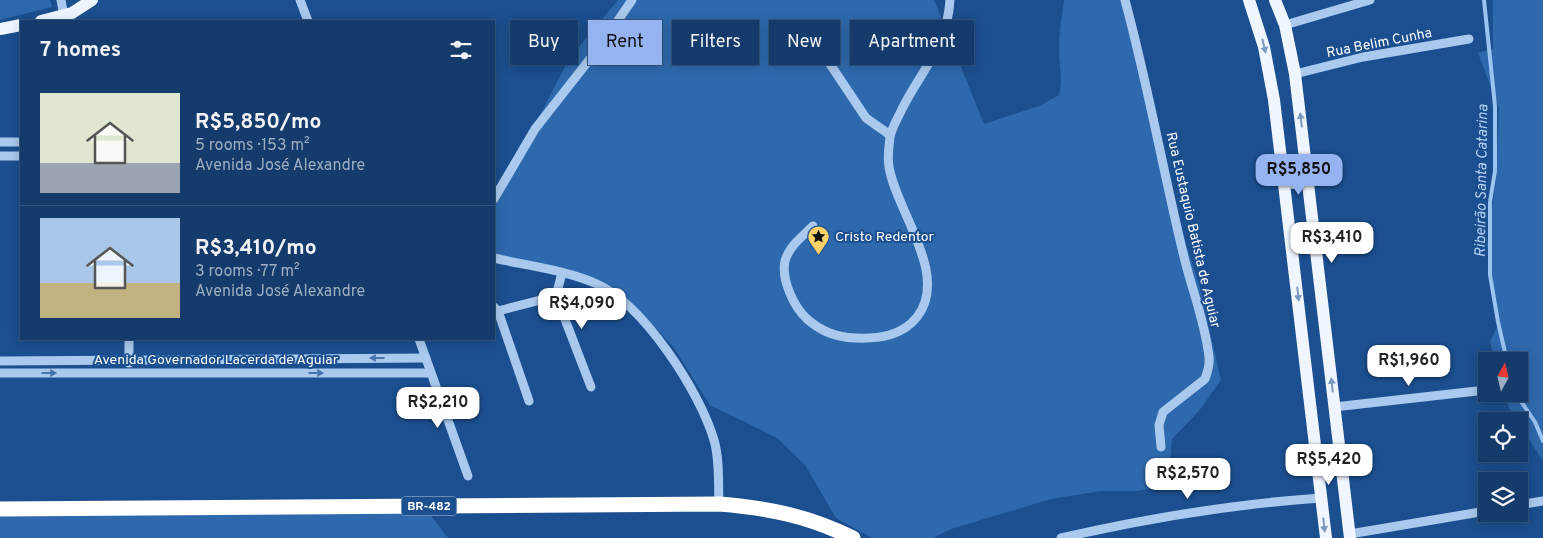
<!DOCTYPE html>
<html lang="en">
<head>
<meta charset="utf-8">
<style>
  :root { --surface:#143b6b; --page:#214673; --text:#f1f3f6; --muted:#9dadc1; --line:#33557e; --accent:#95b2f1 }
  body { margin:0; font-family:Overpass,sans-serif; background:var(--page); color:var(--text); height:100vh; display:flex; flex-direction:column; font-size:19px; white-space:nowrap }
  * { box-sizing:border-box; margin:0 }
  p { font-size:16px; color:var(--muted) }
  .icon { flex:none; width:28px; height:28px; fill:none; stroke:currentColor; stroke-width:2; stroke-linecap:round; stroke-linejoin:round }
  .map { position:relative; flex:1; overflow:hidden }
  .panel { position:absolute; left:20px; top:20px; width:475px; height:320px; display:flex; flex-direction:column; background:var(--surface); border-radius:0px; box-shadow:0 2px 12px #0003,0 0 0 1px var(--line) }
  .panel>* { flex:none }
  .banner { position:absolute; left:510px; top:20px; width:475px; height:45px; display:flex; gap:10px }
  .needle { width:32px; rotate:8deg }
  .tools { position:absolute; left:1478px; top:352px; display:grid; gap:10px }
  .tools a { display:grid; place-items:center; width:50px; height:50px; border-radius:0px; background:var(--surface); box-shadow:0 2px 12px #0003,0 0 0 1px var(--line); font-size:25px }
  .price { position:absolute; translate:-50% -42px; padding:0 11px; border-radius:10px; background:#fff; color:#222; font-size:16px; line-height:32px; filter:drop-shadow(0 1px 2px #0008) }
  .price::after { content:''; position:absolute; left:50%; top:30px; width:15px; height:11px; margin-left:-8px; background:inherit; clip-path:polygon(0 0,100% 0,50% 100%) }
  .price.active { background:var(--accent); color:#111 }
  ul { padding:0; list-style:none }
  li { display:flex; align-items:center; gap:15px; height:125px; padding:0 20px }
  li+li { border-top:1px solid var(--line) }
  li span { display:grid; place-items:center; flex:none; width:140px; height:100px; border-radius:0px; color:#555 }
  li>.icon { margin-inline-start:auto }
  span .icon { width:60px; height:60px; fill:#fffc; stroke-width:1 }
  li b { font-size:21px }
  h2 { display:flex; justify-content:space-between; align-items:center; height:60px; padding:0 20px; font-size:21px }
  .pill { padding:0 18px; border-radius:0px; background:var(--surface); box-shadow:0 2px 12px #0003,0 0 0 1px var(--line); font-size:18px; line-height:45px }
  .pill.active { background:var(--accent); color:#111 }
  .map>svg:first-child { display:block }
</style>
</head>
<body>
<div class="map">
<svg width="1543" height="538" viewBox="0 0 1543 538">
  <rect width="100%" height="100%" fill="#1b4f8f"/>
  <g fill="#2e69ad">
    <polygon points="0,0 50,0 52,7 0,20"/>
    <path d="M618 0H934L984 124 1039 106 1059 95C1063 78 1059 65 1059 48 1059 31 1062 16 1064 0H1123L1144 59 1155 149 1199 284 1221 380 1199 411 1172 439 1168 486 1136 491H1101L1051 499 951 529 933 538H872L836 518 805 465 777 438 710 405 674 348 651 323 609 296 571 276 494 254V203L569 59Z"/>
    <polygon points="1493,0 1543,0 1543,461 1509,408 1505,394 1519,394 1519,361 1495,361 1490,342 1499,323 1487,245 1496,181 1499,108 1478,53 1493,49"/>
    <polygon points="428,512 448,538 0,538 0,514"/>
  </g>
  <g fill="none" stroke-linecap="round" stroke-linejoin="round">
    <g stroke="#9cc4f0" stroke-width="4">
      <polyline points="1484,0 1495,106 1495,171 1490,202 1490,275 1498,322 1507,361"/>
      <polyline points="1516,394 1535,422 1543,441"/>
    </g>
    <g stroke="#a9c9ee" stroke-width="9">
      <polyline points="61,0 64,16"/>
      <polyline points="300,0 308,21"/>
      <path d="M1125 0C1148 85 1163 171 1184 257 1192 290 1205 322 1209 357 1210 365 1208 371 1205 379L1163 412 1159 425 1161 447"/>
      <polyline points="1285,25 1370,0"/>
      <polyline points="808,31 866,118 890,135"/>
      <polyline points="1295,74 1363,57 1469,39"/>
      <polyline points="0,142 21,142"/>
      <polyline points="0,156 21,156"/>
      <polyline points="494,199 535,129 604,41 632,0"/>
      <path d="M813 226C803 236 789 246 785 261 781 280 794 307 807 319 822 332 836 337 855 338 879 339 902 336 917 317 950 275 896 211 889 167 887 157 889 147 890 137 892 127 898 118 902 109 922 69 947 47 950 0"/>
      <path d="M494 258C528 266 566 270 597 284 644 305 700 392 714 440 720 461 718 483 719 504"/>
      <polyline points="562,273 556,296 591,387"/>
      <polyline points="494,307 498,311 529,401"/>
      <polyline points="498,311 556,296"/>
      <polyline points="419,339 468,476"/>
      <polyline points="0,361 426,358"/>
      <polyline points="129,363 129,339"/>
      <polyline points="0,373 431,373"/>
      <polyline points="1334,407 1486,390"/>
      <polyline points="1519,505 1543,501"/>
      <polyline points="1350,534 1486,511"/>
      <path d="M1061 538C1148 518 1232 504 1321 498"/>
    </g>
    <g stroke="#f0f6ff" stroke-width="12">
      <polyline points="1249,0 1264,47 1274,100 1326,538"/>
      <polyline points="1275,0 1285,25 1295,74 1350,538"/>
      <polyline points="41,21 72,13 92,0"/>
      <polyline points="0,29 21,25"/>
      <polyline points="1285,181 1295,183 1308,178"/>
    </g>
    <path stroke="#fff" stroke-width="15" d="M0 509 719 504C769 508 808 516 853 538"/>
  </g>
  <defs><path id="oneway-solid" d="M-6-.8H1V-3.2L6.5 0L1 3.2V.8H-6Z" transform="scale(1.25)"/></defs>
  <g fill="#7b9ac1">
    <use href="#oneway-solid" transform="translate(1264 46) rotate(77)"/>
    <use href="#oneway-solid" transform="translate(1301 120) rotate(-97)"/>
    <use href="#oneway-solid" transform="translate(1298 294) rotate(84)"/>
    <use href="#oneway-solid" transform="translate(1332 385) rotate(-96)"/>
    <use href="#oneway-solid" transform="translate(1324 525) rotate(84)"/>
  </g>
  <g fill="#4674ac">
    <use href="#oneway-solid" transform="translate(377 358) rotate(180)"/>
    <use href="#oneway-solid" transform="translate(49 373)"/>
    <use href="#oneway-solid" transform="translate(316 373)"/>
  </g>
  <defs>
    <symbol id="sight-pin" viewBox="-11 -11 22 30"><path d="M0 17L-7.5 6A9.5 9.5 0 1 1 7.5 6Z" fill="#ffd166" stroke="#1b4f8f"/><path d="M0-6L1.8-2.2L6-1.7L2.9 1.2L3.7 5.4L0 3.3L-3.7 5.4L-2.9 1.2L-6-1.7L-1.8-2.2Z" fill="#111"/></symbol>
  </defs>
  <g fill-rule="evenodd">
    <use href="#sight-pin" x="806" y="224" width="25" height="34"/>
  </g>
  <g text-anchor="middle" stroke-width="4" stroke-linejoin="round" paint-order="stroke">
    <rect fill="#1b4f8f" stroke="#bbcadd" stroke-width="1" x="401.5" y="496.5" width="55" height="19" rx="4"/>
    <g font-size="12" font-weight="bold" fill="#fff">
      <text x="429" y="510">BR-482</text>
    </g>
    <g font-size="14" fill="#fff" stroke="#1b4f8f">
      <text transform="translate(1379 42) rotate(-11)" y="5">Rua Belim Cunha</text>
      <text transform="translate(1194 230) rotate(77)" y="5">Rua Eustaquio Batista de Aguiar</text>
      <text x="216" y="364">Avenida Governador Lacerda de Aguiar</text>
    </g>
    <g font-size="14" fill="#fff" stroke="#1b4f8f" text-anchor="start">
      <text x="835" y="241">Cristo Redentor</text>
    </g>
    <g font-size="15" font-style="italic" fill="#b5d3f5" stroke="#1b4f8f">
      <text transform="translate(1481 181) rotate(-89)" y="5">Ribeirão Santa Catarina</text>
    </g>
  </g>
</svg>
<div class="tools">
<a><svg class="needle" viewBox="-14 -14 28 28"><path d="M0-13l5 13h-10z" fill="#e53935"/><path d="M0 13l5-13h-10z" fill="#9dadc1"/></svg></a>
<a><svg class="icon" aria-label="locate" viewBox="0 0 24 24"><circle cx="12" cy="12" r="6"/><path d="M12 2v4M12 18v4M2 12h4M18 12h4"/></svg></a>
<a><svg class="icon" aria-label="layers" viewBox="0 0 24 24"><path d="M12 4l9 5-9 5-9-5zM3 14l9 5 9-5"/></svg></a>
</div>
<b class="price active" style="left:1299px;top:196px">R$5,850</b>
<b class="price" style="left:1332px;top:264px">R$3,410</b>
<b class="price" style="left:582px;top:330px">R$4,090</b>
<b class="price" style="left:1409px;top:387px">R$1,960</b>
<b class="price" style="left:438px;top:429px">R$2,210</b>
<b class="price" style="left:1329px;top:486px">R$5,420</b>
<b class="price" style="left:1188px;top:500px">R$2,570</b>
<div class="banner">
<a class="pill">Buy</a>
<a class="pill active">Rent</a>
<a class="pill">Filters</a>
<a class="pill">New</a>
<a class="pill">Apartment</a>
</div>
<section class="panel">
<h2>7 homes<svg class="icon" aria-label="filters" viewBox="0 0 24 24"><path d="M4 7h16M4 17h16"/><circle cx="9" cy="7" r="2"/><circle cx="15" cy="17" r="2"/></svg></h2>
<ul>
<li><span style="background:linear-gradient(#dfe7d0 70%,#9aa5b1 0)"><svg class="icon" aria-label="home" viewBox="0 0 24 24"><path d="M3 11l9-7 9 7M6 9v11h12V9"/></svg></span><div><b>R$5,850/mo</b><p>5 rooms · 153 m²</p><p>Avenida José Alexandre</p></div></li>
<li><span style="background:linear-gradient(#a9c7e8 65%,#c2b280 0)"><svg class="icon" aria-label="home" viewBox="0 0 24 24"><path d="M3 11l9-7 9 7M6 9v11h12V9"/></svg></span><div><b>R$3,410/mo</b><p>3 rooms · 77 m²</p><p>Avenida José Alexandre</p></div></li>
</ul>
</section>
</div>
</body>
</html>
